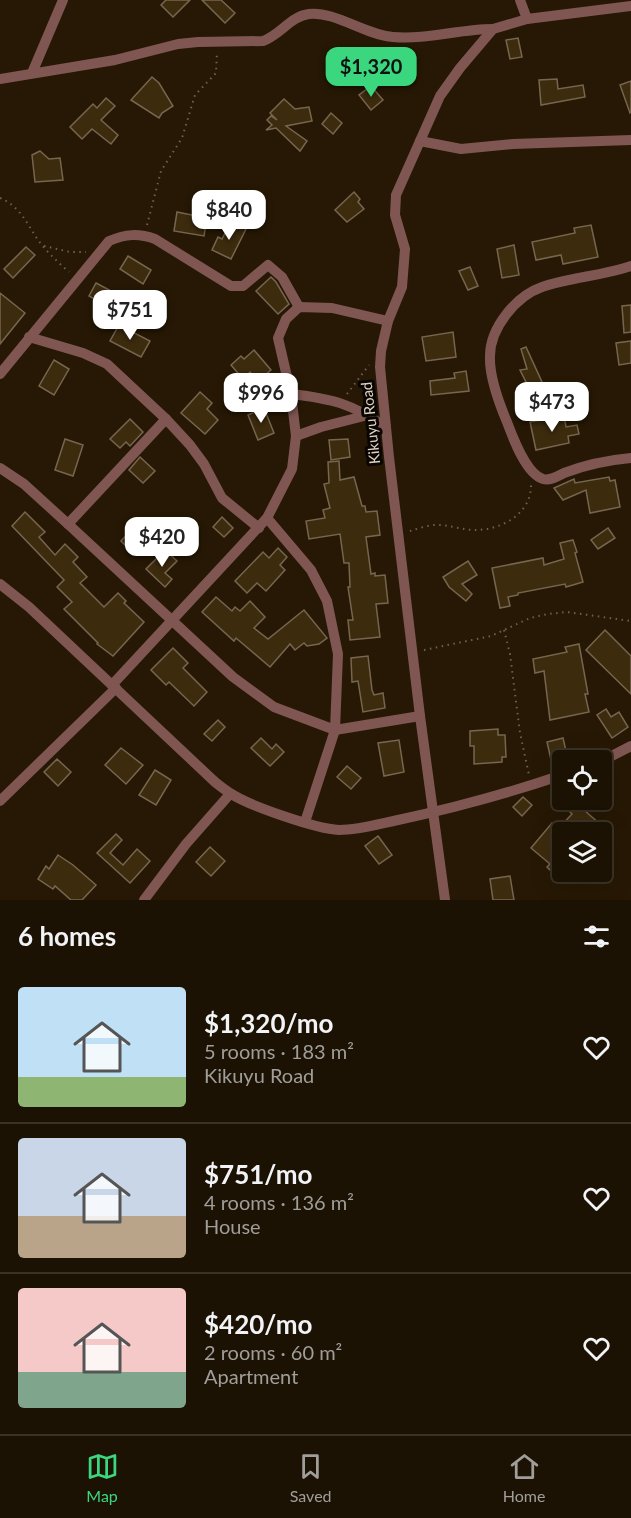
<!DOCTYPE html>
<html lang="en">
<head>
<meta charset="utf-8">
<style>
  :root { --surface:#1c1203; --page:#292012; --text:#f1f3f6; --muted:#a09e9a; --line:#3a3225; --accent:#3bd77e }
  body { margin:0; font-family:Lato,sans-serif; background:var(--page); color:var(--text); height:100vh; display:flex; flex-direction:column; font-size:22px; white-space:nowrap }
  * { box-sizing:border-box; margin:0 }
  p { font-size:20px; color:var(--muted) }
  .icon { flex:none; width:33px; height:33px; fill:none; stroke:currentColor; stroke-width:2; stroke-linecap:round; stroke-linejoin:round }
  .map { position:relative; height:900px; overflow:hidden }
  .drawer { display:flex; flex-direction:column; background:var(--surface); flex:1 }
  .drawer>* { flex:none }
  .tools { position:absolute; left:552px; top:750px; display:grid; gap:12px }
  .tools a { display:grid; place-items:center; width:60px; height:60px; border-radius:6px; background:var(--surface); box-shadow:0 6px 24px #0002,0 0 0 2px var(--line); font-size:30px }
  .price { position:absolute; translate:-50% -51px; padding:0 14px; border-radius:12px; background:#fff; color:#222; font-size:20px; line-height:39px; filter:drop-shadow(0 2px 3px #0008) }
  .price::after { content:''; position:absolute; left:50%; top:36px; width:18px; height:14px; margin-left:-9px; background:inherit; clip-path:polygon(0 0,100% 0,50% 100%) }
  .price.selected { background:var(--accent); color:#111 }
  ul { padding:0; list-style:none }
  li { display:flex; align-items:center; gap:18px; height:150px; padding:0 18px }
  li+li { border-top:2px solid var(--line) }
  li span { display:grid; place-items:center; flex:none; width:168px; height:120px; border-radius:6px; color:#555 }
  li>.icon { margin-inline-start:auto }
  span .icon { width:72px; height:72px; fill:#fffc; stroke-width:1 }
  li b { font-size:26px }
  h2 { display:flex; justify-content:space-between; align-items:center; height:72px; padding:0 18px; font-size:26px }
  .tabs { display:flex; justify-content:space-around; align-items:center; height:84px; border-top:2px solid var(--line); background:var(--surface); font-size:16px; color:var(--muted) }
  .tabs a { display:grid; justify-items:center; gap:3px }
  .tabs .selected { color:var(--accent) }
  .map>svg:first-child { display:block }
</style>
</head>
<body>
<div class="map">
<svg width="631" height="900" viewBox="0 0 631 900">
  <rect width="100%" height="100%" fill="#261804"/>
  <g fill="#3d2b0e" stroke="#77664f" stroke-width="1.5">
    <polygon points="166,0 190,0 173,17 161,5"/>
    <polygon points="202,0 221,0 235,13 225,23"/>
    <polygon points="518,38 522,57 510,59 506,40"/>
    <polygon points="152,77 159,83 173,106 162,113 159,118 131,100"/>
    <polygon points="557,79 558,89 583,85 585,97 541,105 539,80"/>
    <polygon points="631,81 631,112 630,113 620,85"/>
    <polygon points="371,86 383,100 371,110 359,95"/>
    <polygon points="106,98 115,106 101,120 118,135 111,144 92,129 82,139 70,127 93,104 97,108"/>
    <polygon points="284,99 295,109 309,107 312,121 286,126 307,141 300,151 276,128 266,130 272,125 267,120 271,116 277,120 270,113"/>
    <polygon points="331,113 342,123 333,134 322,124"/>
    <polygon points="40,151 49,159 60,158 63,180 35,182 32,155"/>
    <polygon points="354,192 360,199 358,202 364,209 347,222 335,210"/>
    <polygon points="177,212 207,218 204,236 174,231"/>
    <polygon points="231,222 246,229 231,259 212,250 218,237 222,239"/>
    <polygon points="591,225 598,257 563,264 561,255 536,260 532,242 575,233 574,228"/>
    <polygon points="514,245 519,275 502,278 497,249"/>
    <polygon points="26,247 35,255 13,278 4,269"/>
    <polygon points="128,256 151,270 143,284 120,269"/>
    <polygon points="470,267 478,286 468,290 459,271"/>
    <polygon points="271,277 276,282 289,304 278,314 256,291"/>
    <polygon points="96,283 117,294 110,308 89,296"/>
    <polygon points="0,293 25,313 0,344"/>
    <polygon points="631,305 631,332 624,333 622,306"/>
    <polygon points="119,325 150,341 141,357 110,341"/>
    <polygon points="453,332 456,357 426,361 422,337"/>
    <polygon points="631,341 631,363 619,365 616,343"/>
    <polygon points="526,347 542,382 529,388 520,370 527,369 521,349"/>
    <polygon points="254,350 271,370 258,381 250,372 243,379 231,365 241,356 244,359"/>
    <polygon points="54,360 69,369 54,395 39,386"/>
    <polygon points="466,371 469,391 431,395 430,381 455,378 454,373"/>
    <polygon points="200,392 212,403 207,409 218,420 205,434 181,413"/>
    <polygon points="264,408 274,433 258,440 248,415"/>
    <polygon points="564,416 566,427 577,425 579,434 568,436 569,443 536,450 530,422"/>
    <polygon points="130,419 143,432 130,446 126,442 120,448 110,439"/>
    <polygon points="65,439 83,445 73,476 55,470"/>
    <polygon points="348,439 350,457 331,460 329,440"/>
    <polygon points="140,457 155,471 143,483 129,470"/>
    <polygon points="339,461 340,480 354,477 362,506 365,506 366,512 377,511 380,535 366,537 371,574 375,573 375,576 385,575 388,603 376,604 380,637 350,640 348,620 353,620 348,587 350,587 349,563 344,563 340,534 309,539 306,521 325,518 323,510 330,508 324,484 329,483 328,462"/>
    <polygon points="609,477 610,481 615,480 620,507 590,513 586,490 563,500 554,488 574,479 575,483"/>
    <polygon points="25,512 45,532 39,537 55,555 65,544 78,557 73,562 87,577 80,583 104,607 118,593 126,601 124,603 144,622 113,656 97,644 98,643 64,609 72,602 57,587 64,580 12,526"/>
    <polygon points="222,517 233,528 224,537 213,527"/>
    <polygon points="140,521 153,533 133,553 121,541"/>
    <polygon points="608,528 615,538 598,549 591,540"/>
    <polygon points="573,540 577,552 575,553 583,582 566,587 565,584 518,593 518,595 508,597 510,606 500,608 492,568 543,558 544,565 564,559 560,543"/>
    <polygon points="278,548 287,557 280,565 285,570 266,591 257,583 247,593 235,581 263,552 269,558"/>
    <polygon points="165,550 177,561 165,573 172,579 165,587 146,569"/>
    <polygon points="468,561 477,575 462,584 472,594 466,601 449,587 443,577"/>
    <polygon points="216,597 232,611 235,607 240,611 250,601 265,617 254,628 268,639 304,610 327,638 319,644 307,646 304,643 295,650 290,644 270,667 236,638 234,641 202,612"/>
    <polygon points="605,630 631,656 631,694 586,650"/>
    <polygon points="579,644 588,694 585,694 589,712 550,720 544,671 535,673 533,659 567,652 565,647"/>
    <polygon points="173,648 188,663 183,668 207,692 194,706 169,682 166,685 151,670"/>
    <polygon points="368,656 372,690 374,695 383,693 385,708 363,712 358,681 352,682 351,658"/>
    <polygon points="606,709 611,717 619,712 628,727 612,738 597,715"/>
    <polygon points="218,720 225,727 212,741 204,734"/>
    <polygon points="498,729 498,735 505,735 506,757 502,757 502,762 474,764 474,746 470,746 470,731"/>
    <polygon points="261,738 272,749 276,744 284,752 270,766 251,748"/>
    <polygon points="563,738 568,760 552,764 547,742"/>
    <polygon points="399,740 404,772 384,776 378,743"/>
    <polygon points="121,748 143,765 126,784 105,765"/>
    <polygon points="57,759 71,772 58,786 44,772"/>
    <polygon points="347,766 361,778 351,789 337,777"/>
    <polygon points="155,770 171,780 156,805 139,795"/>
    <polygon points="523,797 532,805 522,816 513,807"/>
    <polygon points="576,803 609,832 562,832 562,871 557,877 547,867 550,864 531,848 552,823 558,829 572,814 569,811"/>
    <polygon points="116,834 122,840 110,853 123,865 137,849 150,861 130,883 97,853"/>
    <polygon points="378,836 392,855 379,864 365,846"/>
    <polygon points="210,847 225,861 211,876 196,862"/>
    <polygon points="58,855 73,865 96,885 82,900 71,900 55,886 53,889 38,879 46,866 49,869"/>
    <polygon points="510,876 514,900 493,900 490,879"/>
  </g>
  <g fill="none" stroke-linecap="round" stroke-linejoin="round">
    <g stroke="#6d614f" stroke-width="2" stroke-dasharray="1.5 4.5" stroke-linecap="butt">
      <path d="M0 198C22 207 28 227 41 244 49 254 59 263 69 272"/>
      <polyline points="147,225 161,171 182,138 195,95 216,73 217,52"/>
      <polyline points="44,246 70,252 86,252"/>
      <polyline points="347,394 369,365"/>
      <path d="M410 531C417 529 425 526 433 525 447 524 461 530 475 530 501 530 532 514 531 484"/>
      <polyline points="504,630 510,654 520,733 529,775"/>
      <polyline points="424,650 491,636 530,618 548,614 567,612 631,621"/>
    </g>
    <g stroke="#805652" stroke-width="10">
      <polyline points="527,19 631,6"/>
      <polyline points="32,73 63,0"/>
      <path d="M0 79 115 60 178 44 198 42 263 41C280 35 291 16 309 14 335 11 365 35 393 37 426 40 460 29 493 29"/>
      <polyline points="420,141 461,149 513,144 631,140"/>
      <path d="M631 266C602 276 571 277 542 287 516 296 490 328 490 356 489 377 499 403 507 422 513 438 526 474 543 479 550 481 558 476 564 473 585 465 609 460 631 458"/>
      <polyline points="29,337 83,353 107,364 166,419 190,445 204,464 222,498 259,528"/>
      <path d="M0 374 109 241C126 234 138 233 155 239L231 286H243L268 265 282 277 299 307"/>
      <path d="M291 394C333 399 350 403 386 427"/>
      <polyline points="296,436 321,427 368,415"/>
      <polyline points="0,468 24,484 68,524 233,677 274,707 335,730 420,716"/>
      <polyline points="267,518 311,570 327,601 338,654 335,730 305,822"/>
      <polyline points="68,524 166,419"/>
      <path d="M0 584 29 607 215 782C220 786 225 790 230 793 249 806 317 829 339 830 359 830 379 824 398 820 454 808 509 793 562 775"/>
      <polyline points="112,685 267,518 292,469 296,436 291,394 278,338 286,319 299,307 332,308 388,321"/>
      <polyline points="602,761 631,746"/>
      <polyline points="0,801 116,688"/>
      <polyline points="144,900 186,844 230,794"/>
      <polyline points="445,900 420,716 389,457 380,367 381,351 388,321 402,287 405,249 395,215 396,195 440,96 460,68 493,29 527,19 520,0"/>
    </g>
  </g>
  <g text-anchor="middle" stroke-width="6" stroke-linejoin="round" paint-order="stroke">
    <g font-size="15" fill="#dcd3c6" stroke="#0a0501">
      <text transform="translate(371 423) rotate(-96)" y="5">Kikuyu Road</text>
    </g>
  </g>
</svg>
<div class="tools">
<a><svg class="icon" aria-label="locate" viewBox="0 0 24 24"><circle cx="12" cy="12" r="6"/><path d="M12 2v4M12 18v4M2 12h4M18 12h4"/></svg></a>
<a><svg class="icon" aria-label="layers" viewBox="0 0 24 24"><path d="M12 4l9 5-9 5-9-5zM3 14l9 5 9-5"/></svg></a>
</div>
<b class="price selected" style="left:371px;top:98px">$1,320</b>
<b class="price" style="left:229px;top:241px">$840</b>
<b class="price" style="left:130px;top:341px">$751</b>
<b class="price" style="left:261px;top:424px">$996</b>
<b class="price" style="left:552px;top:433px">$473</b>
<b class="price" style="left:162px;top:568px">$420</b>
</div>
<section class="drawer">
<h2>6 homes<svg class="icon" aria-label="filters" viewBox="0 0 24 24"><path d="M4 7h16M4 17h16"/><circle cx="9" cy="7" r="2"/><circle cx="15" cy="17" r="2"/></svg></h2>
<ul>
<li><span style="background:linear-gradient(#bfe0f5 75%,#8fb573 0)"><svg class="icon" aria-label="home" viewBox="0 0 24 24"><path d="M3 11l9-7 9 7M6 9v11h12V9"/></svg></span><div><b>$1,320/mo</b><p>5 rooms · 183 m²</p><p>Kikuyu Road</p></div><svg class="icon" aria-label="heart" viewBox="0 0 24 24"><path d="M12 20l-8-8c-3-5 5-10 8-4 3-6 11-1 8 4z"/></svg></li>
<li><span style="background:linear-gradient(#c9d6e8 65%,#b9a48a 0)"><svg class="icon" aria-label="home" viewBox="0 0 24 24"><path d="M3 11l9-7 9 7M6 9v11h12V9"/></svg></span><div><b>$751/mo</b><p>4 rooms · 136 m²</p><p>House</p></div><svg class="icon" aria-label="heart" viewBox="0 0 24 24"><path d="M12 20l-8-8c-3-5 5-10 8-4 3-6 11-1 8 4z"/></svg></li>
<li><span style="background:linear-gradient(#f6c9c9 70%,#7fa58c 0)"><svg class="icon" aria-label="home" viewBox="0 0 24 24"><path d="M3 11l9-7 9 7M6 9v11h12V9"/></svg></span><div><b>$420/mo</b><p>2 rooms · 60 m²</p><p>Apartment</p></div><svg class="icon" aria-label="heart" viewBox="0 0 24 24"><path d="M12 20l-8-8c-3-5 5-10 8-4 3-6 11-1 8 4z"/></svg></li>
</ul>
</section>
<nav class="tabs">
<a class="selected"><svg class="icon" aria-label="map" viewBox="0 0 24 24"><path d="M3 6l6-2 6 2 6-2v14l-6 2-6-2-6 2zM9 4v14M15 6v14"/></svg>Map</a>
<a><svg class="icon" aria-label="saved" viewBox="0 0 24 24"><path d="M7 4h10v16l-5-4-5 4z"/></svg>Saved</a>
<a><svg class="icon" aria-label="home" viewBox="0 0 24 24"><path d="M3 11l9-7 9 7M6 9v11h12V9"/></svg>Home</a>
</nav>
</body>
</html>
